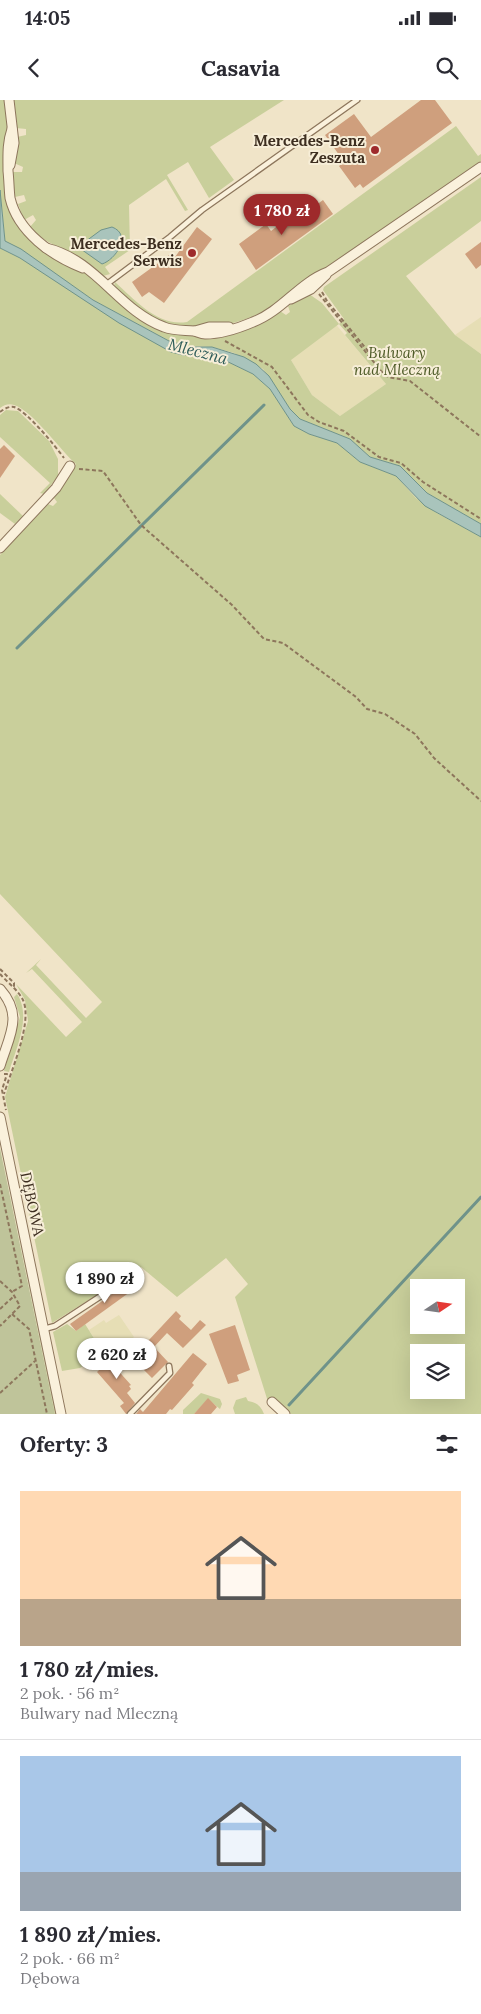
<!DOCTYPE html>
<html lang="pl">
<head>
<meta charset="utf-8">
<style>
  :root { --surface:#fff; --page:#f2f2f3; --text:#2b2b33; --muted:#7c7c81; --line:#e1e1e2; --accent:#9e2a2b }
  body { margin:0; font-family:Lora,serif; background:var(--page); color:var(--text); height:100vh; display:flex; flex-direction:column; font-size:19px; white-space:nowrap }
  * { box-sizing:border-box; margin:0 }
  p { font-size:16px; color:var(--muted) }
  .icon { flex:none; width:28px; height:28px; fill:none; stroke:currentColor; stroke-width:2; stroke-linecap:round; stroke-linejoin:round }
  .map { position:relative; height:1314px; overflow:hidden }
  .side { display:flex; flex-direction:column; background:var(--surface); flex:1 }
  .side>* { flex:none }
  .needle { width:32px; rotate:77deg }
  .controls { position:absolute; left:410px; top:1179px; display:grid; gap:10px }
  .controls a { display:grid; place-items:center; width:55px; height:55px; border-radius:0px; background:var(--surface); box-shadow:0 5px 20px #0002; font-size:25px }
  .price { position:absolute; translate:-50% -42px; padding:0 11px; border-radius:18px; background:#fff; color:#222; font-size:16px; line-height:32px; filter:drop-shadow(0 1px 2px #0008) }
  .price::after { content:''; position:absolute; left:50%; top:30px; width:15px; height:11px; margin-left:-8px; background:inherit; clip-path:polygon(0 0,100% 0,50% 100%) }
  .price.on { background:var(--accent); color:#fff }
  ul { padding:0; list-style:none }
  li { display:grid; align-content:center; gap:10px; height:265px; padding:0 20px }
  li+li { border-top:1px solid var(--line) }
  li span { display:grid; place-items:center; height:155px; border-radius:0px; color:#555 }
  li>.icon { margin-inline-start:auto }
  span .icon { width:90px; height:90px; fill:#fffc; stroke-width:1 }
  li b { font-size:21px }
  h2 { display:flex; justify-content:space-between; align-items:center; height:60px; padding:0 20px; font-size:21px }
  .status { display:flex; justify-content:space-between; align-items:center; height:35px; padding:0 25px; background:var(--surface); direction:ltr }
  .status svg { height:14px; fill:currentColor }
  header { display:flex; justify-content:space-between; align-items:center; height:65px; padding:0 20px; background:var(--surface); font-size:22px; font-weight:700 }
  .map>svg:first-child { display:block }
</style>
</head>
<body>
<div class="status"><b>14:05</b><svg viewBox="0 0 49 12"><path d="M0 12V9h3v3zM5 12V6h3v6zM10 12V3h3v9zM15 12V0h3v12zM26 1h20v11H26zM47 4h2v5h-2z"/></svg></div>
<header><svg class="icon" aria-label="back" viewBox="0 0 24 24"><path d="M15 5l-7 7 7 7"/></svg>Casavia<svg class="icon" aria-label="search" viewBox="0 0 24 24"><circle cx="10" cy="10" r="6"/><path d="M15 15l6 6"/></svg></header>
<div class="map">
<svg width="481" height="1314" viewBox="0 0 481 1314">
  <rect width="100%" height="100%" fill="#f0e4c8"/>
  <g fill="#e6deb5">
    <polygon points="312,196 386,284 340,316 312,295 291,260 245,245"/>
    <polygon points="481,217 481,254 455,235"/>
    <polygon points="119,1215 134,1237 124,1245 118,1239 102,1251 89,1230 104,1220 106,1223"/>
  </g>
  <g fill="#c9cf9b" fill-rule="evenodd">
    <path d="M0 0H6L9 23 5 50 19 125 84 171 143 221 160 230 247 229 265 221 280 211 286 215 290 212 288 206 309 194 322 203 339 224 344 219 323 190 324 187 481 77V121L406 176 455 235 481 254V424L427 393 400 366 370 357 350 339 300 319 290 309 263 269 234 253 212 247 183 246 169 241 93 200 21 150 5 141 0 90ZM339 224 347 233 345 235 386 284 340 316 312 295 291 260Z"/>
    <path d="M14 0H284L210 47 234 80 209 98 188 62 167 75 188 110 185 111 166 79 129 105 130 150 105 167 110 174 103 176C94 169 84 161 74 155 55 144 46 144 30 127L36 120 33 115 24 120 18 104 26 101 24 95 15 97 12 72H22L23 67 14 63 17 37 26 35V29L16 28Z"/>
    <path d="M456 26 478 56 481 54V61L270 208C237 227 185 238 150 216 137 208 126 196 114 186L115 182C135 200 158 227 187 222Z"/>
    <path d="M0 148 20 158 141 235 220 258 253 274 270 289 294 326 309 334 337 343 360 362 396 376 416 398 437 413 481 437V1314H291L275 1300 269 1305 235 1197 248 1184 226 1158 177 1197 141 1167 52 1223 5 997 28 921 25 900 16 884 66 937 82 922 32 869 26 873 41 859 36 865 86 918 102 902 0 794V455L48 404 53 406 57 402 54 398 76 364C61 351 32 310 14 305 9 303 4 305 0 308ZM419 1188H456V1225H419ZM419 1252H456V1290H419Z"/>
    <polygon points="6,310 18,311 49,341 58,359 58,376 44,394 40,393 50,383 0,337 0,315"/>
    <polygon points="0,394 23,416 15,424 0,413"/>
    <path d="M17 894C32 917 16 948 9 972L4 971 20 917 14 897Z"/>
    <polygon points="0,1043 56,1314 55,1314"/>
    <polygon points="67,1224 76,1231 85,1224 102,1251 80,1268 62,1271 53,1232"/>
    <polygon points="201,1293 220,1299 222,1304 220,1309 208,1299 194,1314 183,1314 183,1310"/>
    <path d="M246 1297 248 1301C256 1302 261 1306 264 1314H235L233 1308 236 1300Z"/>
  </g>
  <polygon fill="#bfc49a" points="0,1048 55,1314 0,1314"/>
  <g fill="#a9c4bc" stroke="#6f938a">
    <polygon points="0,90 5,141 21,149 93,200 169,241 190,247 212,247 244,257 256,264 269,276 290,309 300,319 350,339 370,357 400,366 427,393 481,424 481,437 425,406 396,376 360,362 337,343 309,334 294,326 270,289 253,274 220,258 204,254 183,255 171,252 119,223 20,158 0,148"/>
    <path d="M112 127C133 135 115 160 102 164L78 147 101 130Z"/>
  </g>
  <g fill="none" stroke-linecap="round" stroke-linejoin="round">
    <g stroke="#6f938a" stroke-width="3">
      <polyline points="17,548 264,305"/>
      <polyline points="289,1305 481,1097"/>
    </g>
  </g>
  <g fill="#cf9f7d">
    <polygon points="421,0 435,0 452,23 363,88 360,84 355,88 339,66 344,62 325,35 354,14 371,37"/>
    <polygon points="323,100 333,114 256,170 239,144 266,124 271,131 288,118 292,123"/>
    <polygon points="197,127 212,139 164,203 149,192 142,197 132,182 172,153 175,157"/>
    <polygon points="481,142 481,165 476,169 465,154"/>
    <polygon points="4,345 15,356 0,378 0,349"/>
    <polygon points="136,1177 141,1184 76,1231 70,1224"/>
    <polygon points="176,1211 181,1216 179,1219 191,1230 200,1220 206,1225 183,1248 167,1233 154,1247 168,1262 152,1278 140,1266 147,1260 136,1248 146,1239 148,1241"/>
    <polygon points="235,1225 250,1270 237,1275 239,1281 228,1284 209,1234"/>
    <polygon points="118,1248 126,1256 114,1266 131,1285 129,1286 131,1289 127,1293 135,1303 126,1314 120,1306 124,1303 97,1272 114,1256 112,1253"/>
    <polygon points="193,1253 207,1264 192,1283 194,1285 172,1310 170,1309 166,1314 136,1314 140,1309 143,1312"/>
    <polygon points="208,1298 217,1307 211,1314 194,1314"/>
  </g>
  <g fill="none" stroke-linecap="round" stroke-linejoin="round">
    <defs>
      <g id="service">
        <polyline points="107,184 170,137 202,110 357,0"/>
        <polyline points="44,1229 55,1226 133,1175"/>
        <polyline points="130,1314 170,1273 169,1266"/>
      </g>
      <g id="minor">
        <polyline points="9,0 14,43 10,65"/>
        <path d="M12 29C7 44 8 55 8 71 9 80 9 89 10 98 18 132 52 156 83 168"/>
        <path d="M46 148C97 160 118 210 164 227 174 231 184 230 194 231 198 232 201 234 205 234 220 234 239 228 253 222 282 211 299 183 328 172L481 67"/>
        <polyline points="291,199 311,189 326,175"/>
        <polyline points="195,231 209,227 229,227"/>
        <polyline points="0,448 56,388 70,366"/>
        <path d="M0 889C24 916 9 936 0 966"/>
        <polyline points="0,1017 61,1314"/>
        <polyline points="272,1302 285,1314"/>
      </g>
    </defs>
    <use href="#service" stroke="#8d765c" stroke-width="7"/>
    <use href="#minor" stroke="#8d765c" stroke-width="11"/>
    <g stroke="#8d765c" stroke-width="2" stroke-dasharray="4 2.5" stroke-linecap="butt">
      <polyline points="322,192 327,201 368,251 384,255"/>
      <polyline points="319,194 381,271 388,277 410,281 481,337"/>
      <polyline points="225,241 272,267 308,315 319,322 344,331 379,357 401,363 423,382 481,419"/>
      <path d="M0 312C4 309 9 306 14 307 27 311 56 347 64 358"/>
      <polyline points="79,369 103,371 141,425 232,505 264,539 283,543 356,597 367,609 385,614 415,634 434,658 481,701"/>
      <polyline points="0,869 14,883 14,888"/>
      <path d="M0 874C7 882 18 890 23 900 33 922 11 971 4 994"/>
      <polyline points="4,974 7,974 2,990 6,1010"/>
      <polyline points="0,1084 22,1186 12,1192"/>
      <polyline points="0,1181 12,1192 20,1206 0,1226"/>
      <polyline points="0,1209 14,1196"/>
      <polyline points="12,1214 29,1229 47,1314"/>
      <polyline points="0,1293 35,1261"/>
    </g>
    <use href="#service" stroke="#faf1dc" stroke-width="4.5"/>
    <use href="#minor" stroke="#faf1dc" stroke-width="9"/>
  </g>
  <g fill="#9e2a2b" stroke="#f7eed8" stroke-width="2">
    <circle cx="375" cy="50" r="5"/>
    <circle cx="192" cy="153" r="5"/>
  </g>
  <g text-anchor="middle" stroke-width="4" stroke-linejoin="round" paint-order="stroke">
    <g font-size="15" font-weight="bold" fill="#3d2e20" stroke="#f7eed8" text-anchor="end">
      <text x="365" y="46">Mercedes-Benz<tspan x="365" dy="17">Zeszuta</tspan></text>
      <text x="182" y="149">Mercedes-Benz<tspan x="182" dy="17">Serwis</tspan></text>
    </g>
    <g font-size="15" font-style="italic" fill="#4d5a26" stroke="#f7eed8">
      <text x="397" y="258">Bulwary<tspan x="397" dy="17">nad Mleczną</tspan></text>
    </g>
    <g font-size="15" fill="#3d2e20" stroke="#f7eed8">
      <text transform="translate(32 1104) rotate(78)" y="5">DĘBOWA</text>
    </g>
    <g font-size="16" font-style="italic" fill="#2f5d5a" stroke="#f7eed8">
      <text transform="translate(198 251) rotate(15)" y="6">Mleczna</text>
    </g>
  </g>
</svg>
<div class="controls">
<a><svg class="needle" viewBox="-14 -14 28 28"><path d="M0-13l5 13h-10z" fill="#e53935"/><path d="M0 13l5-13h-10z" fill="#7c7c81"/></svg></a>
<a><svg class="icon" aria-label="layers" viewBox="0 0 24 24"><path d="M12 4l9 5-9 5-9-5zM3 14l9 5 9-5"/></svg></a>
</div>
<b class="price on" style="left:282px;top:136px">1 780 zł</b>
<b class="price" style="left:105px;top:1204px">1 890 zł</b>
<b class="price" style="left:117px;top:1280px">2 620 zł</b>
</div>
<section class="side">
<h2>Oferty: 3<svg class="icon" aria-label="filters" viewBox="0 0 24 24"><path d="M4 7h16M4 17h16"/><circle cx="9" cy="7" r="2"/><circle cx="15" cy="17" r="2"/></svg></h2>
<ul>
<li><span style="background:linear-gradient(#ffd9b3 70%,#b9a48a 0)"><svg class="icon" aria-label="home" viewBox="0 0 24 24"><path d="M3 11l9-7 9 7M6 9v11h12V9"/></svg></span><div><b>1 780 zł/mies.</b><p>2 pok. · 56 m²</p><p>Bulwary nad Mleczną</p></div></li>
<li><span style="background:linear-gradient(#a9c7e8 75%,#9aa5b1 0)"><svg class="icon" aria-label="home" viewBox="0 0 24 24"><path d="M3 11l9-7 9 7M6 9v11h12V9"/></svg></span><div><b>1 890 zł/mies.</b><p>2 pok. · 66 m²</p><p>Dębowa</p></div></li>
</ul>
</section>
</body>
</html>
